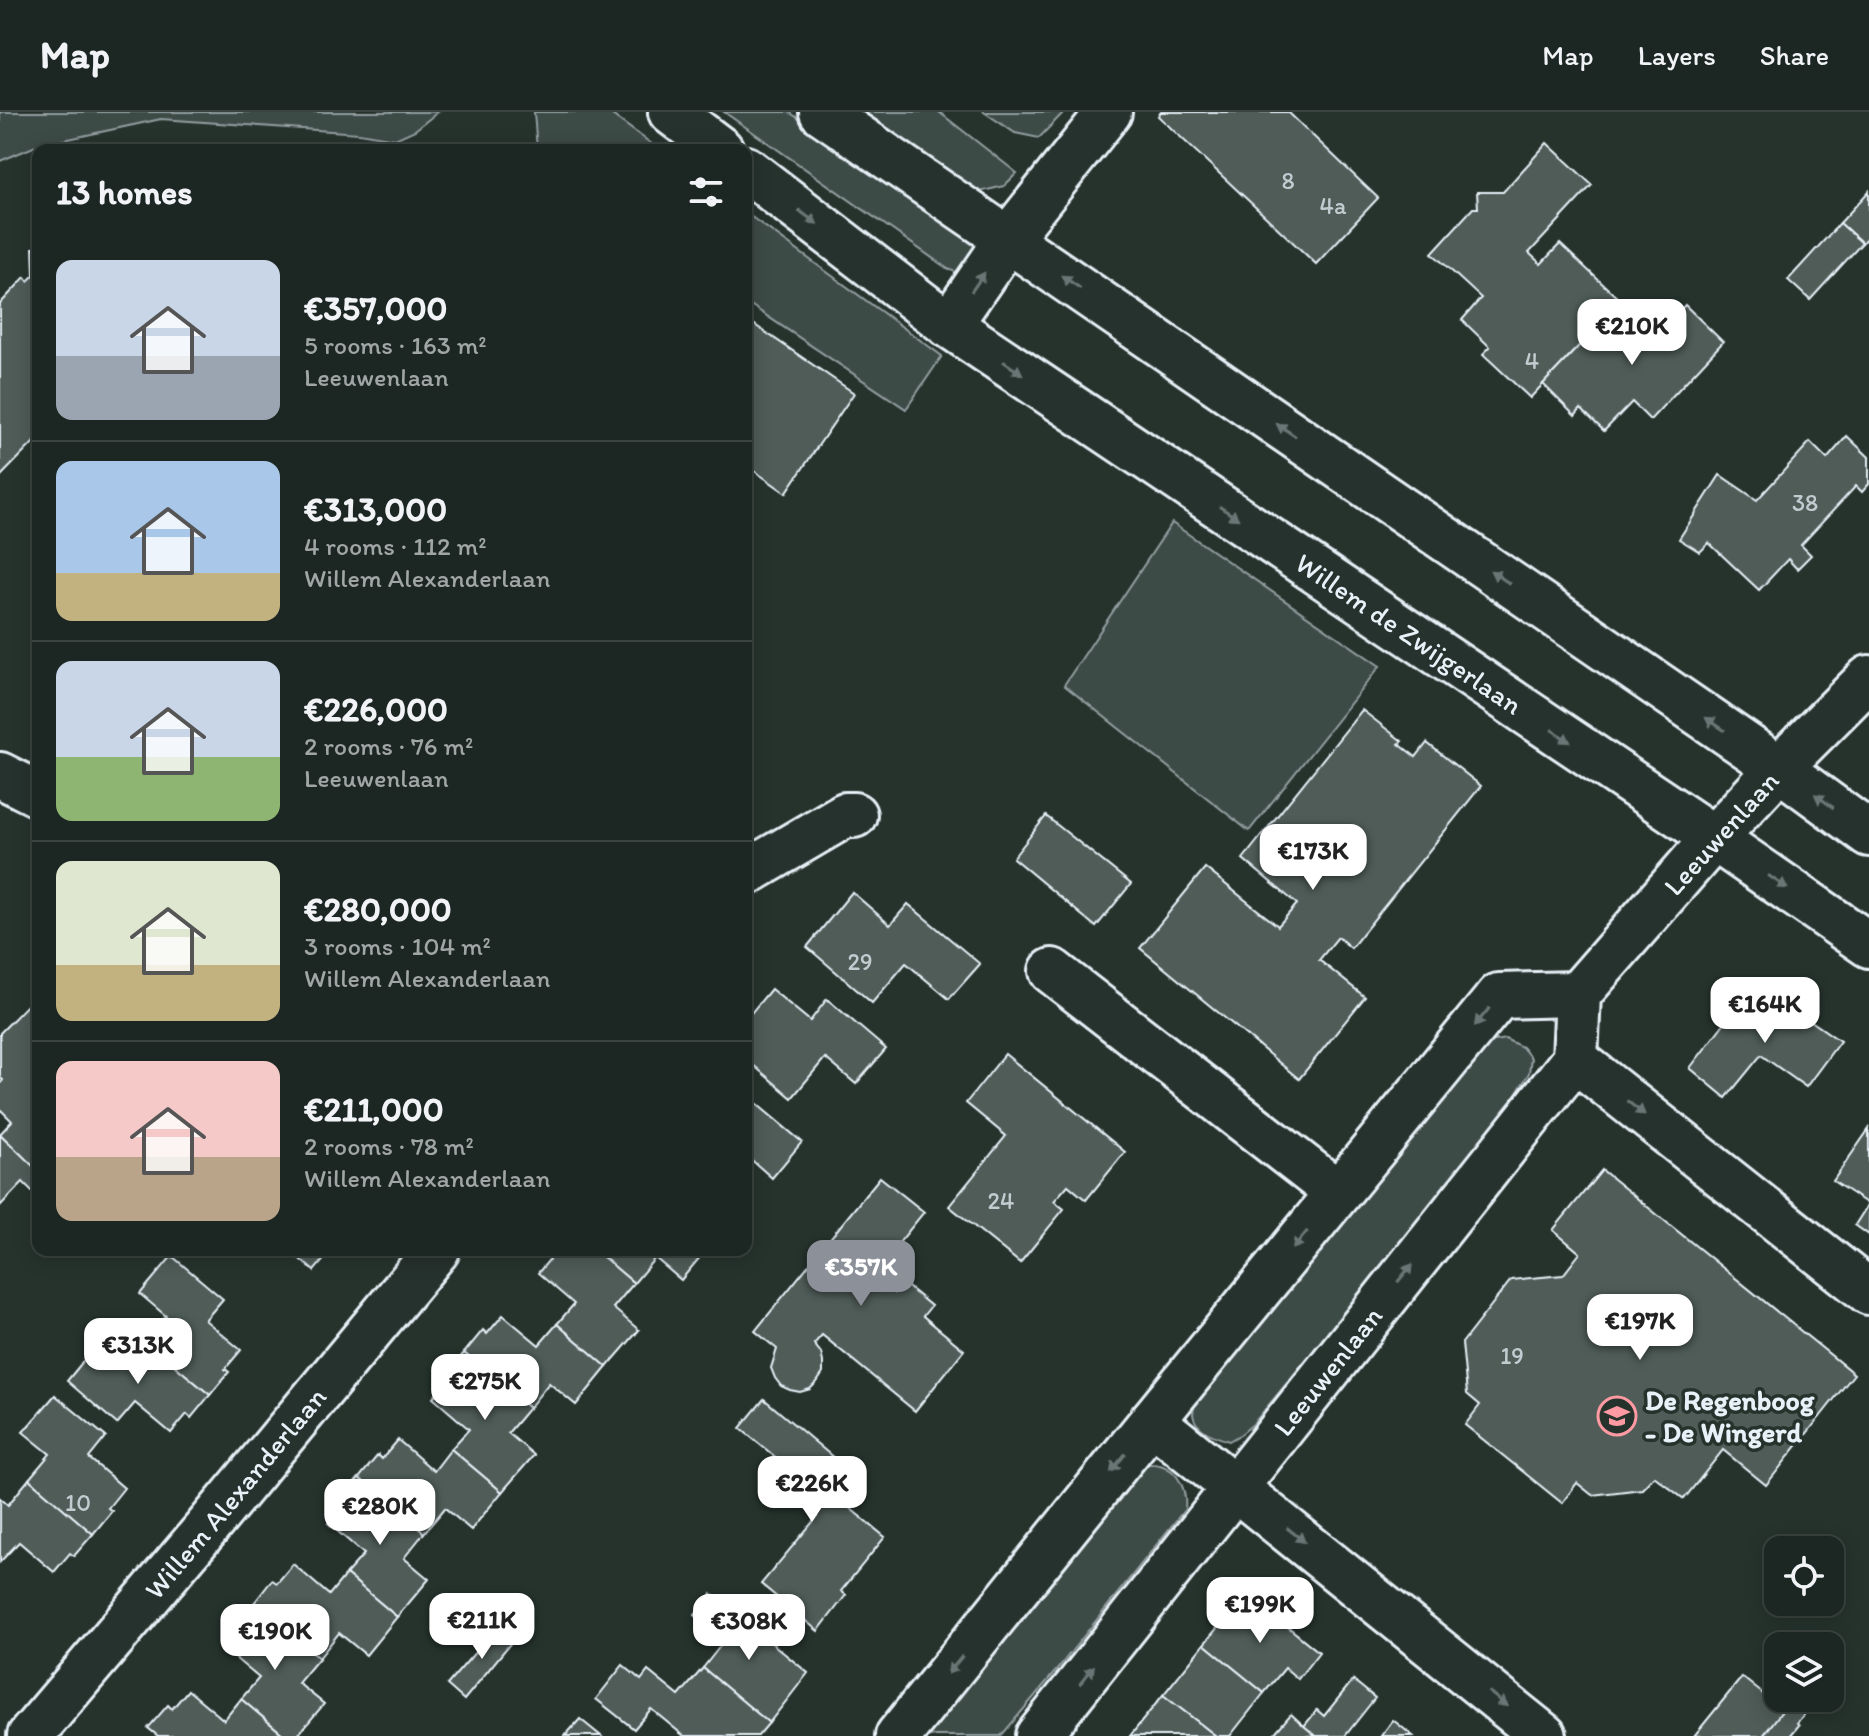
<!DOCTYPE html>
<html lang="en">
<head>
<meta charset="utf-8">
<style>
  :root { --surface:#1c2622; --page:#29322f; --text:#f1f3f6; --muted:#a0a5a5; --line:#3a4340; --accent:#8c9099 }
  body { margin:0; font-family:Itim,sans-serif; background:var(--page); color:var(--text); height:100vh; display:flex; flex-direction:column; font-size:30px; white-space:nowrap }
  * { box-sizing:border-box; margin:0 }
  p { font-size:26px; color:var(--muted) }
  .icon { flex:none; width:44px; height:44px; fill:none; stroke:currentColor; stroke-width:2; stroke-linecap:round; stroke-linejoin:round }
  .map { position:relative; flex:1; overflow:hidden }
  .panel { position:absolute; left:32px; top:32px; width:720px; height:1112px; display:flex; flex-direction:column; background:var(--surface); border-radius:16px; box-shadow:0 4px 20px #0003,0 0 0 2px var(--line) }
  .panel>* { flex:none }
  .buttons { position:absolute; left:1764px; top:1424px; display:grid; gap:16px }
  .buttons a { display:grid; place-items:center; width:80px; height:80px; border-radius:16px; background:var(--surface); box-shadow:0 4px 20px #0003,0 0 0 2px var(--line); font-size:40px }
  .price { position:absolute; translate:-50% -68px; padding:0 18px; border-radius:16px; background:#fff; color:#222; font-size:26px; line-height:52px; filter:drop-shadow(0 2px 4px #0008) }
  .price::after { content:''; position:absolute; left:50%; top:48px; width:24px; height:18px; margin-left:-12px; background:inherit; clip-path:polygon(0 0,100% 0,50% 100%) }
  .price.selected { background:var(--accent); color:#fff }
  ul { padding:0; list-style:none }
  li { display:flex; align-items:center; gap:24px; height:200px; padding:0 24px }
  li+li { border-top:2px solid var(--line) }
  li span { display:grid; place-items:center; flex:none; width:224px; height:160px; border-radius:16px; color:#555 }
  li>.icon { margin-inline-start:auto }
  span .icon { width:96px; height:96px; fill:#fffc; stroke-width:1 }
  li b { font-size:34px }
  h2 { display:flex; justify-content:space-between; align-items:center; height:96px; padding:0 24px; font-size:34px }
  header { display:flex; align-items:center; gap:48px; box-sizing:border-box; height:112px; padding:0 40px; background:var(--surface); border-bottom:2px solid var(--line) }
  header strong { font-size:38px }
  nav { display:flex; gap:44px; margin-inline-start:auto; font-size:28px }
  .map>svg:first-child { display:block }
</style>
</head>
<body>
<header>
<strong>Map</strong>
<nav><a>Map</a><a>Layers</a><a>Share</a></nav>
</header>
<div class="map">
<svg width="1869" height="1624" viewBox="0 0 1869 1624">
  <rect width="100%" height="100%" fill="#26332d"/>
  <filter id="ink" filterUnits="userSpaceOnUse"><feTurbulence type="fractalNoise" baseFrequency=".0125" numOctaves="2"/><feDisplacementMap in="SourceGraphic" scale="16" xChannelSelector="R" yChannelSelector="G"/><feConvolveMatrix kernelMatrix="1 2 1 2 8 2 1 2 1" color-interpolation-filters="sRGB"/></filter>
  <g filter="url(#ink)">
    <g fill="#3e4b47" stroke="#939ea0" stroke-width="2">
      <polygon points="0,0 438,0 415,18 395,27 359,21 161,7 36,34 0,49"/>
      <polygon points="534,0 608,0 660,38 537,38"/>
      <polygon points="724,0 789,0 981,132 961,162 948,157"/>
      <polygon points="846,0 939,0 1017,61 1004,74 979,80 948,69"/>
      <polygon points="984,0 1061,0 1063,1 1039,26 1015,21"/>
      <polygon points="746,101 942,244 906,297 746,190"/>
      <polygon points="1172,411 1380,554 1249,719 1064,573"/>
      <path d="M1505 927 1522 935 1531 946 1529 961 1509 994 1387 1150 1253 1312 1241 1322 1229 1329C1216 1325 1194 1318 1193 1302 1193 1302 1195 1290 1195 1289L1489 930Z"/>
      <path d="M1147 1352C1148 1352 1160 1352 1160 1353 1179 1358 1187 1379 1185 1397L1055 1560 1001 1624H918L1134 1358Z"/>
    </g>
    <g fill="#505c59" stroke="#e8f1f8" stroke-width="2">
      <polygon points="1161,0 1288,0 1378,86 1316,152 1158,4"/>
      <polygon points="1547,31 1592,73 1529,141 1541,152 1560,132 1621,189 1530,286 1483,242 1490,235 1462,208 1481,186 1432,141 1473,96 1478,96 1477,80 1503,80"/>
      <polygon points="1869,79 1869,123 1862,131 1840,111"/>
      <polygon points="1840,111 1862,131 1810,188 1788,168"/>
      <polygon points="33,136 38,136 38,326 0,365 0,192 25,165 28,169 34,163"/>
      <polygon points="1685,193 1723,230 1650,308 1632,290 1604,319 1581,297 1575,304 1543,272 1615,196 1650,229"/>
      <polygon points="746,207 854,281 786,381 746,353"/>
      <polygon points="1847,324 1869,345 1869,372 1862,380 1856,374 1801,433 1811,443 1797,457 1788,447 1759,478 1709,431 1700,440 1679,427 1720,363 1757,388 1810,330 1827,347"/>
      <polygon points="1362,598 1402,629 1399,632 1416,645 1427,631 1481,674 1351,836 1338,825 1319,848 1365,885 1299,967 1140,836 1205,756 1278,814 1297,792 1243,747"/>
      <polygon points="1046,704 1131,772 1096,815 1013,746"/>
      <polygon points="852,780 890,813 908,792 980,852 949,887 906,851 872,891 807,835"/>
      <polygon points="771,877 810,909 827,887 886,937 856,972 825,946 792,986 746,947 746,907"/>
      <polygon points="1765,877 1840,929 1806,975 1761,943 1726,986 1690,956 1735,897 1746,904"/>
      <polygon points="38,882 38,1059 0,1022 12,1009 0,997 0,972 3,968 0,965 0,921"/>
      <polygon points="1005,942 1125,1040 1086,1088 1068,1073 1054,1089 1064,1097 1020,1151 949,1094 1006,1024 966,991"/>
      <polygon points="746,983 802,1030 772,1066 746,1043"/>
      <polygon points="1869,1017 1869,1091 1868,1092 1833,1069"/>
      <polygon points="0,1022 38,1059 38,1085 23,1070 0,1094"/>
      <polygon points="1602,1058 1854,1262 1766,1373 1723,1338 1684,1387 1654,1364 1642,1377 1592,1383 1577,1371 1562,1391 1465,1313 1480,1293 1467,1282 1462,1231 1511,1168 1563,1163 1580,1141 1553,1118"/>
      <polygon points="880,1065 924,1100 873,1163 894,1181 903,1171 931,1194 923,1204 964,1238 915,1299 822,1223 814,1232 821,1241 823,1250 823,1261 817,1270 810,1277 800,1280 790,1278 781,1274 775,1266 771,1256 777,1237 755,1219"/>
      <polygon points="1869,1091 1869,1123 1855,1113"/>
      <polygon points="289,1138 332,1138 314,1159"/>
      <polygon points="550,1138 595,1138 634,1171 613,1196 639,1218 607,1255 557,1212 574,1192 538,1161 554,1142"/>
      <polygon points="595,1138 706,1138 681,1168 655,1146 634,1171"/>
      <polygon points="172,1144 223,1187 205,1208 241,1238 225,1257 229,1260 210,1283 145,1229 166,1204 140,1182"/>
      <polygon points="503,1203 539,1233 557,1212 607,1255 576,1293 549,1271 529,1296 464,1241 483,1218 487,1222"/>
      <polygon points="145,1229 210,1283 191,1306 187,1302 171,1321 135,1291 117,1312 67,1269 98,1231 125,1253"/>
      <polygon points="464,1241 529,1296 508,1321 534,1343 502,1380 451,1337 469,1317 433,1286 449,1267 445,1264"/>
      <polygon points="55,1283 106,1325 89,1346 124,1376 108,1396 112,1399 93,1422 29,1367 50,1342 23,1320"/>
      <polygon points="764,1287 834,1346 813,1371 831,1387 834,1383 885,1425 841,1479 846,1483 818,1519 761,1472 817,1405 784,1378 796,1362 740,1316"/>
      <polygon points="398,1328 434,1359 451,1337 502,1380 471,1418 445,1396 424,1421 359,1366 378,1343 382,1347"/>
      <polygon points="359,1366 424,1421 404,1446 429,1467 397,1505 346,1462 364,1442 328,1411 343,1392 339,1389"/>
      <polygon points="29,1367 93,1422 74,1444 70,1441 54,1460 19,1430 0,1450 0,1386 8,1393"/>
      <polygon points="293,1452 329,1483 346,1462 397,1505 366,1543 339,1521 319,1546 254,1491 272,1468 277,1471"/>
      <polygon points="1246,1481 1319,1540 1298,1567 1285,1556 1264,1581 1204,1532"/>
      <polygon points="712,1482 808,1561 769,1611 703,1556 725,1528 695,1503"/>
      <polygon points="254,1491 319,1546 298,1571 324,1592 297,1624 285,1624 241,1587 259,1566 223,1536 239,1517 235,1513"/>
      <polygon points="502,1509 518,1522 464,1588 447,1573"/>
      <polygon points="1204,1532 1264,1581 1230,1624 1216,1624 1163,1583"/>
      <polygon points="623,1553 641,1568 648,1559 679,1584 703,1556 769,1611 758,1624 684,1624 651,1597 634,1617 596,1587"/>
      <polygon points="1742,1565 1768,1586 1778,1575 1778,1586 1792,1586 1763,1624 1694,1624"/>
      <polygon points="1353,1568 1375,1586 1345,1624 1316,1624 1304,1614 1317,1598 1324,1604"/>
      <polygon points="188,1578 224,1608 241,1587 285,1624 158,1624 148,1616 168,1593 172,1597"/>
      <polygon points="1163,1583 1216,1624 1130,1624"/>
      <polygon points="1792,1586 1817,1586 1797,1611 1799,1613 1790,1624 1763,1624"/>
      <polygon points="1291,1602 1304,1614 1316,1624 1272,1624"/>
      <polygon points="580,1607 601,1624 565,1624"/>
      <polygon points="1393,1608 1413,1624 1381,1624"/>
    </g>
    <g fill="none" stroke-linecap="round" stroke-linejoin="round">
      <defs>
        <g id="minor">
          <polyline points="1008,127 1109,0"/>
          <polyline points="1779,656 1869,566"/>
          <polyline points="0,663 38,682"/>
          <polyline points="746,761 845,703 854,703"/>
          <polyline points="1052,859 1338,1081"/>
          <polyline points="1575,947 1869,1180"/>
          <polyline points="1152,1309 1544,1624"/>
          <path id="s1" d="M30 1624 205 1418 437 1138"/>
          <polyline points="898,1624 1152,1309 1499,884 1578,882"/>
          <path id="s2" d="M1038 1624 1575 947 1578 882 1714 726"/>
        </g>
        <g id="secondary">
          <polyline points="671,0 721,38"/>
          <polyline points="822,0 1779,656 1869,722"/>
          <path id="s3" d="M746 57 949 213 1714 726 1869 833"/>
          <polyline points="949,213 1008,127"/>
          <polyline points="1714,726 1779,656"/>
        </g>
      </defs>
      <use href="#minor" stroke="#e8f1f8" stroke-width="50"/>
      <use href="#secondary" stroke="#e8f1f8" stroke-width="50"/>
      <use href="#minor" stroke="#26332d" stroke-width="44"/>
      <use href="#secondary" stroke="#26332d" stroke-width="44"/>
    </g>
    <defs><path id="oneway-solid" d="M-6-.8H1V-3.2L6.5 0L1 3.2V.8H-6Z" transform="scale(2)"/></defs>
    <g fill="#6a7674">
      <use href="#oneway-solid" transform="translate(808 105) rotate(37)"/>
      <use href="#oneway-solid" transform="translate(978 170) rotate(-55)"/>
      <use href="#oneway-solid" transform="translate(1071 170) rotate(-146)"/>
      <use href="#oneway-solid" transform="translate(1013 256) rotate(34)"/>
      <use href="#oneway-solid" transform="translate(1286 318) rotate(-146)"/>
      <use href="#oneway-solid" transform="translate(1229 401) rotate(34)"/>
      <use href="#oneway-solid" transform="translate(1500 465) rotate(-146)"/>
      <use href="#oneway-solid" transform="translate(1715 612) rotate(-146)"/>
      <use href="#oneway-solid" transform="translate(1561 624) rotate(34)"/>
      <use href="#oneway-solid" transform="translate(1824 689) rotate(-144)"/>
      <use href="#oneway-solid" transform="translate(1778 770) rotate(34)"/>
      <use href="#oneway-solid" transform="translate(1482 905) rotate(129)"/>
      <use href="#oneway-solid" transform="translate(1636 996) rotate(38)"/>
      <use href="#oneway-solid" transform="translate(1300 1128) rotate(129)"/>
      <use href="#oneway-solid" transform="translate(1405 1161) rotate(-51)"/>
      <use href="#oneway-solid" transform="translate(1118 1351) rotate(129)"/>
      <use href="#oneway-solid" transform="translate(1296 1423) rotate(39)"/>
      <use href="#oneway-solid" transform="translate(955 1553) rotate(129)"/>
      <use href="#oneway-solid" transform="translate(1087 1563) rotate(-52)"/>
      <use href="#oneway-solid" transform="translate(1498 1587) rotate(39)"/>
    </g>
  </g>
  <defs>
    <symbol id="school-ring" viewBox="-11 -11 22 22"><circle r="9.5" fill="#26332d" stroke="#ff9aa2" stroke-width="1.5"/><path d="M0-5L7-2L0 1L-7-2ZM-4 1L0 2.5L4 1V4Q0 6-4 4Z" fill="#ff9aa2"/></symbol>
  </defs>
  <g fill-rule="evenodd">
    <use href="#school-ring" x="1595" y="1282" width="44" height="44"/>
  </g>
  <g text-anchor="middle" stroke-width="7" stroke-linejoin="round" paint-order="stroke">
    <g font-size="24" fill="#c2ccd0">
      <text x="1288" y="77">8</text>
      <text x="1333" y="102">4a</text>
      <text x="1532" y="257">4</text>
      <text x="1805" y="399">38</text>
      <text x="860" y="858">29</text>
      <text x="1001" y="1097">24</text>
      <text x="1512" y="1252">19</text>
      <text x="78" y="1399">10</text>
    </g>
    <g font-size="28" fill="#e8f1f8" stroke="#26332d">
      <text dy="10" stroke="none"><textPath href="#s3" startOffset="810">Willem de Zwijgerlaan</textPath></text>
      <text transform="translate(1721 721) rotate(-48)" y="10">Leeuwenlaan</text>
      <text dy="10" stroke="none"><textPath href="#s2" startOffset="466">Leeuwenlaan</textPath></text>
      <text dy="10" stroke="none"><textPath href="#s1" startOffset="318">Willem Alexanderlaan</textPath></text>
    </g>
    <g font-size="28" font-weight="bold" fill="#e8f1f8" stroke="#26332d" text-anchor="start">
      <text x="1645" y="1298">De Regenboog<tspan x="1645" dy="32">- De Wingerd</tspan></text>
    </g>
  </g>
</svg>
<div class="buttons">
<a><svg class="icon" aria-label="locate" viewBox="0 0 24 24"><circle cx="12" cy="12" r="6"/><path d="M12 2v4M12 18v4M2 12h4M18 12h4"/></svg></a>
<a><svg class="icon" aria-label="layers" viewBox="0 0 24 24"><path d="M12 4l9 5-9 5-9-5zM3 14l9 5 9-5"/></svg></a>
</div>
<b class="price" style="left:1632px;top:255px">€210K</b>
<b class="price" style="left:1313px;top:780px">€173K</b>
<b class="price" style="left:1765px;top:933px">€164K</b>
<b class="price selected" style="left:861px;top:1196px">€357K</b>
<b class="price" style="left:1640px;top:1250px">€197K</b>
<b class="price" style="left:138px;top:1274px">€313K</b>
<b class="price" style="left:485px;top:1310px">€275K</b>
<b class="price" style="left:812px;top:1412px">€226K</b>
<b class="price" style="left:380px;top:1435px">€280K</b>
<b class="price" style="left:1260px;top:1533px">€199K</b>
<b class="price" style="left:482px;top:1549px">€211K</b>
<b class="price" style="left:749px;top:1550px">€308K</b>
<b class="price" style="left:275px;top:1560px">€190K</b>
<section class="panel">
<h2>13 homes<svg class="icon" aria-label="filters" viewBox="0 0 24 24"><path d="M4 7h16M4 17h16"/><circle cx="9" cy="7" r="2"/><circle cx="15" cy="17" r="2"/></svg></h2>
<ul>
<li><span style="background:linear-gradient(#c9d6e8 60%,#9aa5b1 0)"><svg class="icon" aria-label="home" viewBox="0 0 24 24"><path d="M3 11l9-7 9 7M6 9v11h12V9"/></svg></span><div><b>€357,000</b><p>5 rooms · 163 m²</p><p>Leeuwenlaan</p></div></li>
<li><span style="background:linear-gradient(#a9c7e8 70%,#c2b280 0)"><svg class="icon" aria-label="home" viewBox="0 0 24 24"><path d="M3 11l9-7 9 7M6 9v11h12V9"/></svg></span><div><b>€313,000</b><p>4 rooms · 112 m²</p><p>Willem Alexanderlaan</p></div></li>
<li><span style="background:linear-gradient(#c9d6e8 60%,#8fb573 0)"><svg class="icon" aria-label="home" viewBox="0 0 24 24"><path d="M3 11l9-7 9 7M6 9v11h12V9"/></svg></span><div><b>€226,000</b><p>2 rooms · 76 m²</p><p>Leeuwenlaan</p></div></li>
<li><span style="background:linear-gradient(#dfe7d0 65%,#c2b280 0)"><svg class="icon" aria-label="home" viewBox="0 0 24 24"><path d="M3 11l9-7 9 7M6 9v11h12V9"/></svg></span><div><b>€280,000</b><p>3 rooms · 104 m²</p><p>Willem Alexanderlaan</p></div></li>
<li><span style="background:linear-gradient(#f6c9c9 60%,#b9a48a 0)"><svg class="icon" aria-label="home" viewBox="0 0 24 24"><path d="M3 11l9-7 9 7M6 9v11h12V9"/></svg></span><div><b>€211,000</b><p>2 rooms · 78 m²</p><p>Willem Alexanderlaan</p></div></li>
</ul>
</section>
</div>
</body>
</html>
